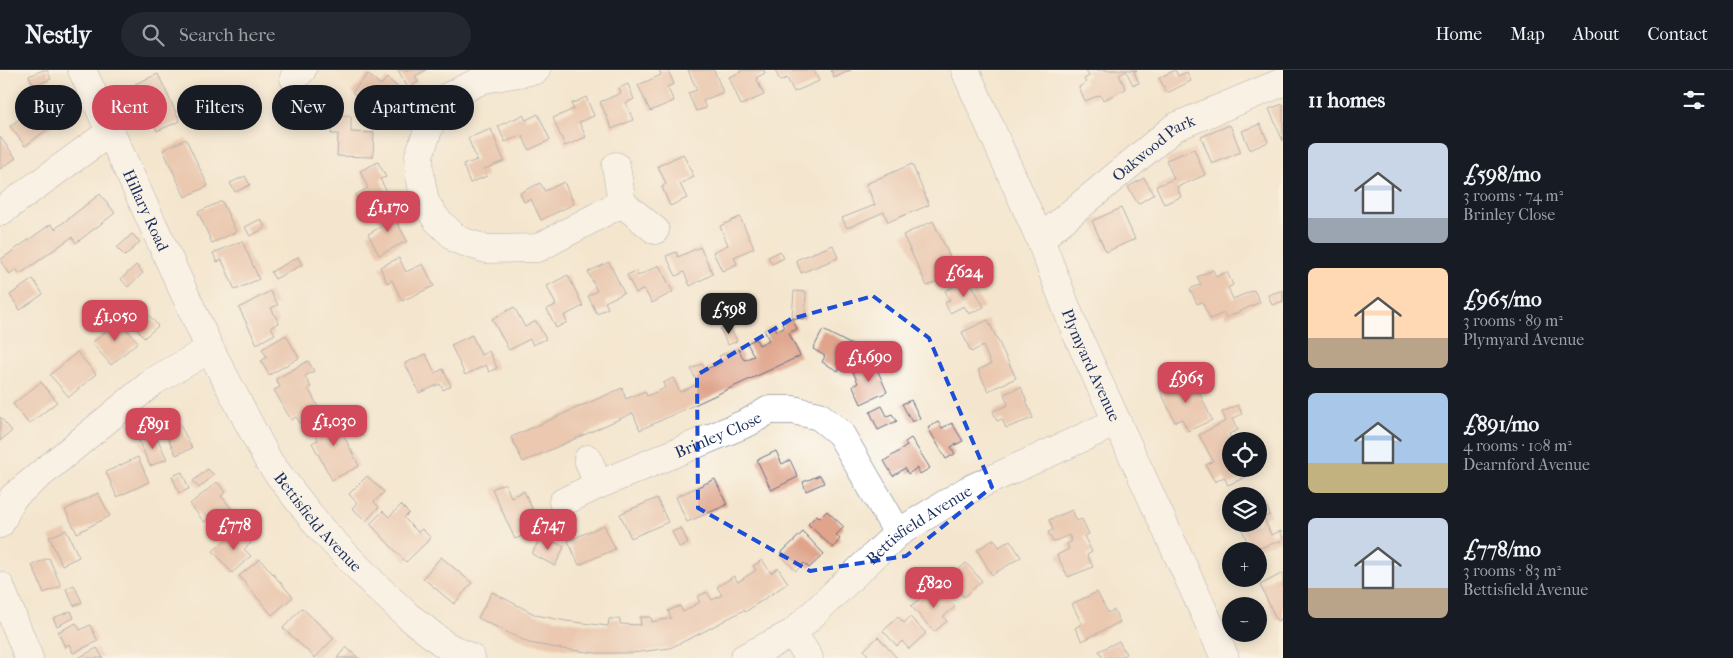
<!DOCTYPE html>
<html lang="en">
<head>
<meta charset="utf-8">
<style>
  :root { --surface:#171b24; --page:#242831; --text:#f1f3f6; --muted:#9ea1a6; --line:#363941; --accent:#d1495b }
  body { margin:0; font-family:"IM FELL French Canon",serif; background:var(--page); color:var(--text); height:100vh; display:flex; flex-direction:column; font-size:19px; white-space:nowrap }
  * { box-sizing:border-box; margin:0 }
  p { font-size:16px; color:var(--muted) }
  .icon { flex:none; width:28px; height:28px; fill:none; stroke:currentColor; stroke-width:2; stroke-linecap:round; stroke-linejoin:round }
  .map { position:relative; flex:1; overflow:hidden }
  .side { display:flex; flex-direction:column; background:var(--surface); width:450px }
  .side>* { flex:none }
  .guide { position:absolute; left:15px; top:15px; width:475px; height:45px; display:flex; gap:10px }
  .tools { position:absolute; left:1222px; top:362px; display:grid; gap:10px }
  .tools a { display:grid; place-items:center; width:45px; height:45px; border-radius:50%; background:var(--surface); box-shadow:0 2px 12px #0003; font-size:25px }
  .price { position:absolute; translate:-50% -42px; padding:0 11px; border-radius:10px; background:var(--accent); color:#fff; font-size:16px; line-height:32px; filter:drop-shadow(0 1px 2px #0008) }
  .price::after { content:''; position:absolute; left:50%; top:30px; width:15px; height:11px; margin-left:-8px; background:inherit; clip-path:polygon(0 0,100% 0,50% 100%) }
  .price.active { background:#222; color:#fff }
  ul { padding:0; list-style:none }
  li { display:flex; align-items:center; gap:15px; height:125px; padding:0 25px }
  li span { display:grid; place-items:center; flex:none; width:140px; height:100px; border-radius:8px; color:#555 }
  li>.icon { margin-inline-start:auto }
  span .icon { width:60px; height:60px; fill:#fffc; stroke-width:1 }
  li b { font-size:21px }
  h2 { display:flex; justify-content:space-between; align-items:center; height:60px; padding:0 25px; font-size:21px }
  .tag { padding:0 18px; border-radius:22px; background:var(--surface); box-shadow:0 2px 12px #0003; font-size:18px; line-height:45px }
  .tag.active { background:var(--accent); color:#fff }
  header { display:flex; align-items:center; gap:30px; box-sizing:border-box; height:70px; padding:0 25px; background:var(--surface); border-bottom:1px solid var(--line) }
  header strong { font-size:24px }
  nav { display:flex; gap:28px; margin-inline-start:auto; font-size:18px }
  .search { width:350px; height:45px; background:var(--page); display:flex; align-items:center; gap:12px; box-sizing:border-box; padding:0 18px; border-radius:28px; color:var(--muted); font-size:19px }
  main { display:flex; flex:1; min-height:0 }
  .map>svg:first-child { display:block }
</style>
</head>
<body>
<header>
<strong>Nestly</strong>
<div class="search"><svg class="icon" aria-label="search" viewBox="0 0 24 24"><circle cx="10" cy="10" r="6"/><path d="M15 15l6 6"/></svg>Search here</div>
<nav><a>Home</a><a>Map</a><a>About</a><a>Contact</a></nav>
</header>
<main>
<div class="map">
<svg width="1283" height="588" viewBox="0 0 1283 588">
  <rect width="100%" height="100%" fill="#fdfcf7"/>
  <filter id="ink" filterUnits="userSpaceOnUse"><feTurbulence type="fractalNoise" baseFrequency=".02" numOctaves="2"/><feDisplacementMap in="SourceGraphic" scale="10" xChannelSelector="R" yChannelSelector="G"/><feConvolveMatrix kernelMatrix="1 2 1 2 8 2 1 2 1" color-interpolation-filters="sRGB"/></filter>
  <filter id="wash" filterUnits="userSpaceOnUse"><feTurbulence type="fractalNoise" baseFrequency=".0096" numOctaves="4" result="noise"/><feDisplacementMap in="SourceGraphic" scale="20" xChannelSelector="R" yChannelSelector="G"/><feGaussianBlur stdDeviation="1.12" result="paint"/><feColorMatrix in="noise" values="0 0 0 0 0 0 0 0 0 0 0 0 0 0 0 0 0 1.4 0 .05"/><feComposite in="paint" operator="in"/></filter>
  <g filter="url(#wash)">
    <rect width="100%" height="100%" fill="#f4e6ce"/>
    <g id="blocks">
      <g fill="#dfa48b">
        <polygon points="43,0 47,0 51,9 34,16 29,6"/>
        <polygon points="398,0 426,0 415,6 418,12 408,18"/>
        <polygon points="659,0 668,0 674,14 667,17 674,31 650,41 638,15 661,5"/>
        <polygon points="688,0 714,0 723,22 703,31 706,38 696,41 688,23 697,20"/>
        <polygon points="740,0 764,0 765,3 756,8 764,25 741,35 729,7 741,2"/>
        <polygon points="775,0 814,0 819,11 794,22 787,8 780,11"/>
        <polygon points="831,0 851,0 834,8"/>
        <polygon points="1086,0 1137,0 1134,2 1139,13 1133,15 1126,1 1119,5 1126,19 1103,30 1100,25 1085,31 1079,17 1086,13 1084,9 1089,6"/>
        <polygon points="1175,0 1178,6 1187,2 1191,11 1167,23 1159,8"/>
        <polygon points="158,4 180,51 157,61 135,14"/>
        <polygon points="368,4 381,15 387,8 403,22 396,30 391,26 376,44 352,22"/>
        <polygon points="628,14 634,29 626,33 633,50 612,59 600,32 621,23 619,18"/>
        <polygon points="49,27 64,47 25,76 10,56"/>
        <polygon points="586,27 594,46 579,52 586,67 565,76 553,48 574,39 571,34"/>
        <polygon points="1283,34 1283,71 1269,39"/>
        <polygon points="538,44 550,70 529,80 522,65 505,72 498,56 523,45 526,50"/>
        <polygon points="332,46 351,46 351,62 374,63 373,87 337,86 338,64 331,64"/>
        <polygon points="1260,54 1268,72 1250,80 1242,61"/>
        <polygon points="1230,55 1241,82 1212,94 1201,67"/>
        <polygon points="491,59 504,91 484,99 487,106 470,113 463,95 477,90 468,68"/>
        <polygon points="0,67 16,88 0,99"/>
        <polygon points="186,69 208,116 185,127 163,80"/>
        <polygon points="1194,79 1205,105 1177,117 1181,127 1164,134 1156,116 1174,109 1166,90"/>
        <polygon points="683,84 694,107 680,114 687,128 670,136 662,117 666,114 658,96"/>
        <polygon points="378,92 386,107 380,109 393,133 367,146 355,125 368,118 360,101"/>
        <polygon points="912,94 929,135 888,152 884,142 847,158 842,148 875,135 866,114"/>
        <polygon points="245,106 250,115 235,122 230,113"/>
        <polygon points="1144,108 1154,124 1138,134 1128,117"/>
        <polygon points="564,112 574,134 541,150 531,129 524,132 520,123 540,113 545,121"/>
        <polygon points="100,124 115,143 76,173 72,167 20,204 16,199 10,204 0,190 51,154 55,159"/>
        <polygon points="222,131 236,162 212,173 198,142"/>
        <polygon points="395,138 400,148 396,150 407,171 379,185 368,164 382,156 377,148"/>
        <polygon points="1121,138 1135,169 1106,182 1092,151"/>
        <polygon points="740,147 754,178 734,187 737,194 722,201 713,182 728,175 720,156"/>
        <polygon points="261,149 265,158 250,166 245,157"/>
        <polygon points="933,151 957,202 927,216 903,165"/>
        <polygon points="132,164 140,172 125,186 117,178"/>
        <polygon points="242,171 259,209 235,220 222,190 217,192 213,183"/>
        <polygon points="833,175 838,188 801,203 796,190"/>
        <polygon points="700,177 713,204 690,216 684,202 676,206 666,186 676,182 678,187"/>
        <polygon points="780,181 784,188 772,194 768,187"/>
        <polygon points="298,187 302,195 275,209 271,202"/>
        <polygon points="399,188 406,202 423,194 434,216 402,231 392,210 387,213 380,197"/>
        <polygon points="609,192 624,223 605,232 608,238 597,244 588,226 597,221 588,202"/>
        <polygon points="136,195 143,203 128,217 121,209"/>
        <polygon points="659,195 673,222 652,233 644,219 636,223 627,205 636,201 638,206"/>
        <polygon points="1213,200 1216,207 1227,202 1233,215 1228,218 1233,229 1254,220 1260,232 1226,248 1224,243 1210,249 1202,232 1197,234 1190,219 1201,214 1197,207"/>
        <polygon points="568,205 583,236 564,246 567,252 556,258 547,239 556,235 547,216"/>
        <polygon points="33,209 43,224 20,240 10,225"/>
        <polygon points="969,209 984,237 969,244 964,236 950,243 945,233 950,230 945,221"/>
        <polygon points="1283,220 1283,231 1272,235 1268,225"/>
        <polygon points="270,221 278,235 271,238 279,253 271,257 275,264 257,274 239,238"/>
        <polygon points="794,221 806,222 805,249 792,248"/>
        <polygon points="140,234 158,256 144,268 126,245"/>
        <polygon points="514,237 525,257 536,251 546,269 533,275 530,269 509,280 492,249"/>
        <polygon points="792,248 797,259 789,263 800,286 640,360 633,343 523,392 511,367 622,318 626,329 645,321 647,326 665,318 663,313 673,308 680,322 698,314 691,299 702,294 705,299 713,296 722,292 719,286 738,278 744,290 754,286 747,273 756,269 759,275 769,270 764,260 774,255 777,261 784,258 782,253"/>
        <polygon points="119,250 138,272 111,295 92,273"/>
        <polygon points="988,250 1016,308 988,321 978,300 991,294 983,276 971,282 962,262"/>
        <polygon points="729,255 737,271 728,275 720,259"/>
        <polygon points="823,260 852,275 838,301 822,292 825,286 813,279"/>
        <polygon points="286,265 299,288 269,305 261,291 267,287 262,279"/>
        <polygon points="472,265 481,285 489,281 497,298 489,302 486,295 465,305 451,275"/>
        <polygon points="77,282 96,304 69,327 50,305"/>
        <polygon points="426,284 435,303 443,299 451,316 443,320 440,314 419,323 405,293"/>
        <polygon points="308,291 314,301 305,306 311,317 308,318 322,344 301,355 296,347 291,350 274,320 280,317 276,309"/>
        <polygon points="874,292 887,322 861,334 853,316 858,313 853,302"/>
        <polygon points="1192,306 1212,350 1188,361 1182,349 1175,352 1160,320"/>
        <polygon points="41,312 57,332 29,354 13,334"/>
        <polygon points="1021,317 1033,348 1006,358 1002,349 997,351 993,341 1008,335 1004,324"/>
        <polygon points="911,330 920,348 912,352 902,334"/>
        <polygon points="1238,335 1242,344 1232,349 1238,360 1229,364 1232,371 1231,399 1242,399 1246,407 1228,415 1224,407 1215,412 1206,395 1213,391 1199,365 1226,351 1222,342"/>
        <polygon points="882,336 887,346 892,344 897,351 878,360 870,342"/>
        <polygon points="344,343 349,353 340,358 359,396 332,410 312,373 318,370 312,359"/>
        <polygon points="0,347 12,361 0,371"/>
        <polygon points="938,352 942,358 952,353 963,371 951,377 955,384 946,389 928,358"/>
        <polygon points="179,353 192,378 176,385 164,360"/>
        <polygon points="155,364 167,389 150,396 139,371"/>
        <polygon points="911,368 930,398 920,404 917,398 908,404 905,398 893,406 884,391 907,376 905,372"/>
        <polygon points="776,381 782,394 790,390 798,407 771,420 757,390"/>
        <polygon points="138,387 149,412 117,427 106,402"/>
        <polygon points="208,399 214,405 199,418 193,411"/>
        <polygon points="182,402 189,419 179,423 172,406"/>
        <polygon points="820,405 824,413 806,421 803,412"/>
        <polygon points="367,406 384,422 374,432 379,437 366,451 352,438 357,433 349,424"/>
        <polygon points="715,409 727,435 687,452 676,427"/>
        <polygon points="217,412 225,422 221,426 236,444 219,458 210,447 204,452 190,434"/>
        <polygon points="505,413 511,427 524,421 541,458 515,469 492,419"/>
        <polygon points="98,423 110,446 77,463 65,440"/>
        <polygon points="657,428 668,452 631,468 620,444"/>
        <polygon points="1265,432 1270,445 1264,448 1271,465 1281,461 1283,470 1251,481 1240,454 1259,454 1259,434"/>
        <polygon points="401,435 409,443 404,448 418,462 422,459 431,468 406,492 370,454 383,441 389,447"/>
        <polygon points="1072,440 1077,451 1082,449 1089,464 1084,466 1092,482 1087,485 1093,497 1068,507 1057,485 1069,479 1067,474 1072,471 1069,465 1053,472 1048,462 1053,460 1049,450"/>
        <polygon points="827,441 844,457 836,465 840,469 833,478 808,454 817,445 820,448"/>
        <polygon points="604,455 615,479 579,495 568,471"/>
        <polygon points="681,458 688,473 679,477 672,462"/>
        <polygon points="238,459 251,473 244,479 251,486 232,503 213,481"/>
        <polygon points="66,460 79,487 62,495 49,467"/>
        <polygon points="803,462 824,484 809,498 804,493 796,501 780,484"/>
        <polygon points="541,466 564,477 555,496 532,484"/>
        <polygon points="994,469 999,477 1010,470 1021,487 992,505 977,480"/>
        <polygon points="441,487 472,513 454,534 423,508"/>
        <polygon points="49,488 61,516 44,523 32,495"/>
        <polygon points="260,489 293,527 272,545 239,506"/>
        <polygon points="762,490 771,503 778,498 788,513 745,542 744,540 703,562 670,578 632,583 596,583 563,579 529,573 478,548 492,522 536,545 566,551 608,556 609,549 620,549 620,554 641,555 640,547 651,547 652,552 671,548 668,541 680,536 683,542 700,532 697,527 707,522 712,530 722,525 717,517 734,506 738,512 756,500 753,496"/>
        <polygon points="966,493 982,511 964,527 948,509"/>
        <polygon points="1283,503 1283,548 1277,551 1260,515"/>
        <polygon points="74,515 82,532 74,536 66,519"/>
        <polygon points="939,518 955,537 943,547 947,551 934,562 911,536 926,524 929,527"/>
        <polygon points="1097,522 1108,543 1114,540 1120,552 1082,571 1075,558 1082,554 1072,534"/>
        <polygon points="302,538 334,568 315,588 283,558"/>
        <polygon points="71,541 74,548 57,556 53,548"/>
        <polygon points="898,547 904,553 910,547 926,563 909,579 902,571 897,576 883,561"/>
        <polygon points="76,553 80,560 90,555 98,571 73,583 69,574 65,577 58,562"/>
        <polygon points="878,567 897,588 865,588 868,585 864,580"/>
        <polygon points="1119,571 1126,584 1118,588 1103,588 1099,581"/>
        <polygon points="346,577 358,588 337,588"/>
        <polygon points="97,578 103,588 78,588"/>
      </g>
    </g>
  </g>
  <g filter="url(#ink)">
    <use href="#blocks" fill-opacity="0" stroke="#676f85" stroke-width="1"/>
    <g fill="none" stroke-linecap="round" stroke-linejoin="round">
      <defs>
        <g id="minor">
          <path id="s1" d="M82 0 210 279 269 392 319 457 374 514 408 546 445 575 471 588"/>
          <polyline points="536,0 484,9 447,27 435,41 419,85 420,105 425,132 437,150 458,170 486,179 538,178 622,133 655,160"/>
          <path id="s2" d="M965 0 1040 169 1075 260 1225 588"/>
          <polyline points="294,8 302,0"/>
          <polyline points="616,96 622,133"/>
          <polyline points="0,142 110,62"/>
          <path id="s3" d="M1040 169 1175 57 1283 12"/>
          <polyline points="588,389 598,415"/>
          <path id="s4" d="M563 432 598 415 749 352 769 340H793L819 346 840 363 898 463"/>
          <polyline points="0,454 13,427 154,311 210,279"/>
          <polyline points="0,516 29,588"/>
          <polyline points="793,563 809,588"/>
          <path id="s5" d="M744 588 793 563 898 463 968 420 1117 352"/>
        </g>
      </defs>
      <use href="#minor" stroke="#676f85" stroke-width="29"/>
      <use href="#minor" stroke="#fff" stroke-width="28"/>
    </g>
  </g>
  <path d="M0 0H1283V588H0ZM873 226 929 268 992 417 906 486 810 501 698 438 697 305 791 249Z" fill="#f4e6ce" fill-opacity=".55" fill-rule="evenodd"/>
  <path fill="none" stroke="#1d4ed8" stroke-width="4" stroke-dasharray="10 6" stroke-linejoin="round" d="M873 226 929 268 992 417 906 486 810 501 698 438 697 305 791 249Z"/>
  <g text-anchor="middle" stroke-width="4.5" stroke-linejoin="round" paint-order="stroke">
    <g font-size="16" fill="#1b2f5e" stroke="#fdfcf7">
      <text dy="6" stroke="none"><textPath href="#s3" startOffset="146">Oakwood Park</textPath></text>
      <text dy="6" stroke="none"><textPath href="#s1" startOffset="154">Hillary Road</textPath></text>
      <text dy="6" stroke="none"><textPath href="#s2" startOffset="321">Plymyard Avenue</textPath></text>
      <text dy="6" stroke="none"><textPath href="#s4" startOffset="169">Brinley Close</textPath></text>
      <text dy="6" stroke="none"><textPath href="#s1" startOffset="512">Bettisfield Avenue</textPath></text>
      <text dy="6" stroke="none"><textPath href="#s5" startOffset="222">Bettisfield Avenue</textPath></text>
    </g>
  </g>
</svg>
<div class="tools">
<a><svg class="icon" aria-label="locate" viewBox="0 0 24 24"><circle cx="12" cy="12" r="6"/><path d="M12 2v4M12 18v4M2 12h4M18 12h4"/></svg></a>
<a><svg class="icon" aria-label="layers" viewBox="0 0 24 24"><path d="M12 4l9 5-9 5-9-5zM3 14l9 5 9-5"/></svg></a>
<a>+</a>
<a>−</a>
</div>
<b class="price" style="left:388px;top:163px">£1,170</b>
<b class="price" style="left:964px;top:228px">£624</b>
<b class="price active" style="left:729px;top:265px">£598</b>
<b class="price" style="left:115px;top:272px">£1,050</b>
<b class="price" style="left:869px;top:313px">£1,690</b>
<b class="price" style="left:1186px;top:334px">£965</b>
<b class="price" style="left:334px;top:377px">£1,030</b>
<b class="price" style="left:153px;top:380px">£891</b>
<b class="price" style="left:234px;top:481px">£778</b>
<b class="price" style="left:548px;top:481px">£747</b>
<b class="price" style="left:934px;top:539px">£820</b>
<div class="guide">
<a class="tag">Buy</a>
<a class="tag active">Rent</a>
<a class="tag">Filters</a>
<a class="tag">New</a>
<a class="tag">Apartment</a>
</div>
</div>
<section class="side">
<h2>11 homes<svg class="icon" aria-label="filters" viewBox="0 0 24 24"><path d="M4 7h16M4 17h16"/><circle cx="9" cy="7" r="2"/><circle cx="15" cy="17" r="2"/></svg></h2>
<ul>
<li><span style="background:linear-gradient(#c9d6e8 75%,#9aa5b1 0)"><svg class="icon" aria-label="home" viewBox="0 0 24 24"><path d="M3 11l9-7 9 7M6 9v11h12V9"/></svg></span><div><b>£598/mo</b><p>3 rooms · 74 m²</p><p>Brinley Close</p></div></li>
<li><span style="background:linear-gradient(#ffd9b3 70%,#b9a48a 0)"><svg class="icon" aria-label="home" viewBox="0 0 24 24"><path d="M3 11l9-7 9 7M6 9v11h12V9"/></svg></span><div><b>£965/mo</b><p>3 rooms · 89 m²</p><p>Plymyard Avenue</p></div></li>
<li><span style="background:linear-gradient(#a9c7e8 70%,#c2b280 0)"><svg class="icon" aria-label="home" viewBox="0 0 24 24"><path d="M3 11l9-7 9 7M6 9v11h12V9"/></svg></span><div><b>£891/mo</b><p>4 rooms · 108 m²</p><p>Dearnford Avenue</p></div></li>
<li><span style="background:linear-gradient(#c9d6e8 70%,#b9a48a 0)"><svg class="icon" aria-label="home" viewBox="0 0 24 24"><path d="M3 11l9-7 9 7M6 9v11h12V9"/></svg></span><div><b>£778/mo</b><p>3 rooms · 83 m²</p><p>Bettisfield Avenue</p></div></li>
</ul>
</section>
</main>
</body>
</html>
